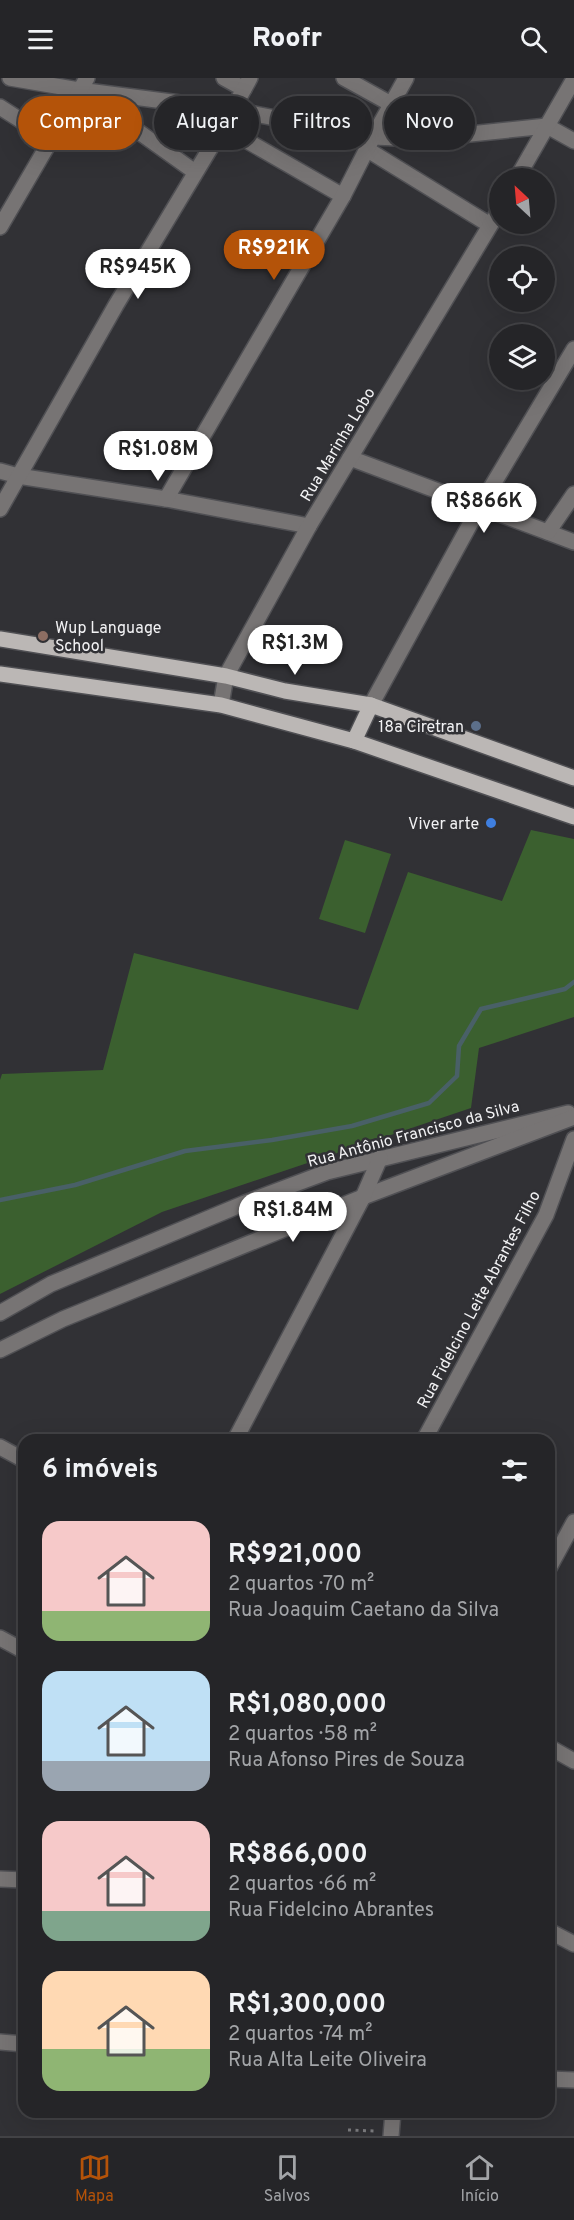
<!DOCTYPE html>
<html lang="pt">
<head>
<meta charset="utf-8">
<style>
  :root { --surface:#252528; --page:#313134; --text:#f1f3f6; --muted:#a3a5a8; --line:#424245; --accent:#b45309 }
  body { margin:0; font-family:Overpass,sans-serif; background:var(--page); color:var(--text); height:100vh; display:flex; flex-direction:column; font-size:22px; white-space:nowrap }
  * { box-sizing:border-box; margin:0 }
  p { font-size:20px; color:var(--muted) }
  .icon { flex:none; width:33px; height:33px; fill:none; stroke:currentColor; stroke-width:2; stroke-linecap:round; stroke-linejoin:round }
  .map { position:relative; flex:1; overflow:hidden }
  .drawer { position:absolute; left:18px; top:1356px; width:537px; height:684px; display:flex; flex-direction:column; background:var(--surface); border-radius:18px; box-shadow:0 6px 24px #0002,0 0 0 2px var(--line) }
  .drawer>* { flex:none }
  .guide { position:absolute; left:18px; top:18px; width:538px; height:54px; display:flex; gap:12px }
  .needle { width:39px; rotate:334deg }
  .fabs { position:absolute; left:489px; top:90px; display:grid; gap:12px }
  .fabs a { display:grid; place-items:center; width:66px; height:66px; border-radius:50%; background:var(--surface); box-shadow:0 6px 24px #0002,0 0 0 2px var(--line); font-size:30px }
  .price { position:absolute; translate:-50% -51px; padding:0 14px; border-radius:21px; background:#fff; color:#222; font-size:20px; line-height:39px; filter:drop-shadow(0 2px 3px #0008) }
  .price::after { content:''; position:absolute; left:50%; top:36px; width:18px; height:14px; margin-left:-9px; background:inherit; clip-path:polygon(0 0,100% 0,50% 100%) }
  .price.selected { background:var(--accent); color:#fff }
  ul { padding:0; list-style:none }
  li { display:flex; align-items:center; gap:18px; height:150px; padding:0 24px }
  li span { display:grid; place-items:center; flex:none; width:168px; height:120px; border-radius:18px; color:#555 }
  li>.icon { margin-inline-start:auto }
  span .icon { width:72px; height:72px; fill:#fffc; stroke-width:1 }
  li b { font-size:26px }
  h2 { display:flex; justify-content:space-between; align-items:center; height:72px; padding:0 24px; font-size:26px }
  .tag { padding:0 21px; border-radius:27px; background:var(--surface); box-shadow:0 6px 24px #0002,0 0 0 2px var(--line); font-size:21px; line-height:54px }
  .tag.selected { background:var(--accent); color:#fff }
  header { display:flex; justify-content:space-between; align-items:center; height:78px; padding:0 24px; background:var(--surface); font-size:27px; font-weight:800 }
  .tab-bar { display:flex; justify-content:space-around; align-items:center; height:84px; border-top:2px solid var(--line); background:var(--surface); font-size:16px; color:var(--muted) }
  .tab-bar a { display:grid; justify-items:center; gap:3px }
  .tab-bar .selected { color:var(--accent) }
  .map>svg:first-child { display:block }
</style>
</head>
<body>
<header><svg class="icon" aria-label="menu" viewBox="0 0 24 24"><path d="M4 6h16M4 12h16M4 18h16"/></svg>Roofr<svg class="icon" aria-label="search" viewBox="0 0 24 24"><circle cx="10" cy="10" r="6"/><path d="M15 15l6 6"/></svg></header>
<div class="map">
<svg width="574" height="2058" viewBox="0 0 574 2058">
  <rect width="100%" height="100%" fill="#313135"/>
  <g fill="#3b602f">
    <polygon points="531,752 574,761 574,939 479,970 471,1030 162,1134 0,1216 0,1002 2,996 103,992 134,875 358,932 408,794 502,823"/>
    <polygon points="345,762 391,776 365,855 319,841"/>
  </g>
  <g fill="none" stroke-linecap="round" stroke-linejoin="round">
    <polyline stroke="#496067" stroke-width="4.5" points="0,1122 75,1107 185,1073 272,1062 352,1048 429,1025 457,998 459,968 481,931 565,911 574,904"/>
    <defs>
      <g id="minor">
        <polyline points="10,0 79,12 234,32 373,59 422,61 547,48 574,63"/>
        <polyline points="224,0 244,11"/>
        <polyline points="344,0 391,26"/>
        <polyline points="83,14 195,94"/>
        <polyline points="0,29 50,61"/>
        <polyline points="223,49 343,118"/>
        <polyline points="368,72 490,147"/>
        <polyline points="517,100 574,1"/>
        <polyline points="0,149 87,0"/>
        <polyline points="350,380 574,464"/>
        <polyline points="0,393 18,398 166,421 309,448"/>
        <polyline points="166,421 343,118 373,59 406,0"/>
        <polyline points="0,431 116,227 223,49 250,0"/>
        <polyline points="548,454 574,416"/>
        <polyline points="221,627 226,598 309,448 500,131"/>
        <polyline points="371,627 480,428 574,271"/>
        <polyline points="0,1235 51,1206 245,1125 327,1094 568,1035"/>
        <polyline points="0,1272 63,1241 363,1119 574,1039"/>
        <polyline points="235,1362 363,1119 380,1080"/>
        <polyline points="424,1362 546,1137 574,1061"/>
        <polyline points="0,1369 24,1382"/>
        <polyline points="549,1490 574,1444"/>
        <polyline points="0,1560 24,1573"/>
        <polyline points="549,1669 574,1683"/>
        <polyline points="0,1801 24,1802"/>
        <polyline points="549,1853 574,1866"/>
        <polyline points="0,1964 24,1966"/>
        <polyline points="549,2001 574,2002"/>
        <polyline points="391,2058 393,2034"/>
      </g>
      <g id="major">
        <polyline points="0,561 226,598 285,613 371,627 574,700"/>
        <polyline points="0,596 221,627 354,663 574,739"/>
        <polyline points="354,663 371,627"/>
      </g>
    </defs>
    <use href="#minor" stroke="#505054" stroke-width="18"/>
    <use href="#major" stroke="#505054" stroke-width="18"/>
    <polyline stroke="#7c7c7f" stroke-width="3" stroke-dasharray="3 4.5" stroke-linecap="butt" points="348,2052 376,2053"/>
    <use href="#minor" stroke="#777474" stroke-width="15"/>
    <use href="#major" stroke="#bbb7b5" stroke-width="15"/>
  </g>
  <circle fill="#8d6e63" stroke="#313135" stroke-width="2" cx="43" cy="558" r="6"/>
  <circle fill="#5c6f8a" stroke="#313135" stroke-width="2" cx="476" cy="648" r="6"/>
  <circle fill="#3f7fe0" stroke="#313135" stroke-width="2" cx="491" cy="745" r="6"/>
  <g text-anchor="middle" stroke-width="5" stroke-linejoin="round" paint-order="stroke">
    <g font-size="16" fill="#f2f2f4" stroke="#313135">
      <text transform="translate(337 366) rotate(-59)" y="6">Rua Marinha Lobo</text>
      <text transform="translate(413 1055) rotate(-15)" y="6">Rua Antônio Francisco da Silva</text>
      <text transform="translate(478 1221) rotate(-62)" y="6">Rua Fidelcino Leite Abrantes Filho</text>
    </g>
    <g font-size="16" fill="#f2f2f4" stroke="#313135" text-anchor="end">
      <text x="55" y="555" text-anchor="start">Wup Language<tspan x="55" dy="18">School</tspan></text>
      <text x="464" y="654">18a Ciretran</text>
      <text x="479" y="751">Viver arte</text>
    </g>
  </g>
</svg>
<div class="fabs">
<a><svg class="needle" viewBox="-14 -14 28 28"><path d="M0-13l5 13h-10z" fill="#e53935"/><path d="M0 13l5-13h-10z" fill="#a3a5a8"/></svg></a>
<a><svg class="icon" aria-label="locate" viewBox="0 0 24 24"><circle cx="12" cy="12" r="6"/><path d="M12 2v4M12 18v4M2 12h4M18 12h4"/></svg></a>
<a><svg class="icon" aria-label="layers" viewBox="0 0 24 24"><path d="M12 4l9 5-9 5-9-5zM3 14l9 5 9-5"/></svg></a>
</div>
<b class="price selected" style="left:274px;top:203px">R$921K</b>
<b class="price" style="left:138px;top:222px">R$945K</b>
<b class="price" style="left:158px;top:404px">R$1.08M</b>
<b class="price" style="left:484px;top:456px">R$866K</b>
<b class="price" style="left:295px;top:598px">R$1.3M</b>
<b class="price" style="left:293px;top:1165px">R$1.84M</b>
<div class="guide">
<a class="tag selected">Comprar</a>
<a class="tag">Alugar</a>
<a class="tag">Filtros</a>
<a class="tag">Novo</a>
</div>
<section class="drawer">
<h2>6 imóveis<svg class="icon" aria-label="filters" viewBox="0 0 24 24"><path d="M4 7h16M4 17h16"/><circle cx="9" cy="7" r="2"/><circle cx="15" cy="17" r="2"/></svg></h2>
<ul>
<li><span style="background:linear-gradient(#f6c9c9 75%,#8fb573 0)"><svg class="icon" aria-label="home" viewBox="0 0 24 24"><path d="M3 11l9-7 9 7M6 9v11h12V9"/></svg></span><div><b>R$921,000</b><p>2 quartos · 70 m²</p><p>Rua Joaquim Caetano da Silva</p></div></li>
<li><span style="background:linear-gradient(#bfe0f5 75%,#9aa5b1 0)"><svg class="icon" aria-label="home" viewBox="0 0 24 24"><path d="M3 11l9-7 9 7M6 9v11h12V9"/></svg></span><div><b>R$1,080,000</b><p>2 quartos · 58 m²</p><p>Rua Afonso Pires de Souza</p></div></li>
<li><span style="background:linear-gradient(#f6c9c9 75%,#7fa58c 0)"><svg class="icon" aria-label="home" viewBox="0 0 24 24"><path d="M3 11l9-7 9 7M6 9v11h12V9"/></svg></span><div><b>R$866,000</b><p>2 quartos · 66 m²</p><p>Rua Fidelcino Abrantes</p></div></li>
<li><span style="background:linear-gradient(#ffd9b3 65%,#8fb573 0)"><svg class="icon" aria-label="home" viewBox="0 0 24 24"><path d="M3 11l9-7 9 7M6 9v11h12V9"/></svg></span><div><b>R$1,300,000</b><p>2 quartos · 74 m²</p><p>Rua Alta Leite Oliveira</p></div></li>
</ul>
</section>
</div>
<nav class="tab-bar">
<a class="selected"><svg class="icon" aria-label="map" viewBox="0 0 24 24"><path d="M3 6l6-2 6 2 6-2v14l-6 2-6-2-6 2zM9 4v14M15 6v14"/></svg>Mapa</a>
<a><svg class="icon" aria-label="saved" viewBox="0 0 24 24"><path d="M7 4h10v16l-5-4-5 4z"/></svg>Salvos</a>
<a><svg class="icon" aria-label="home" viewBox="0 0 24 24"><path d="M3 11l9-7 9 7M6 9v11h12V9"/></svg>Início</a>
</nav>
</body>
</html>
